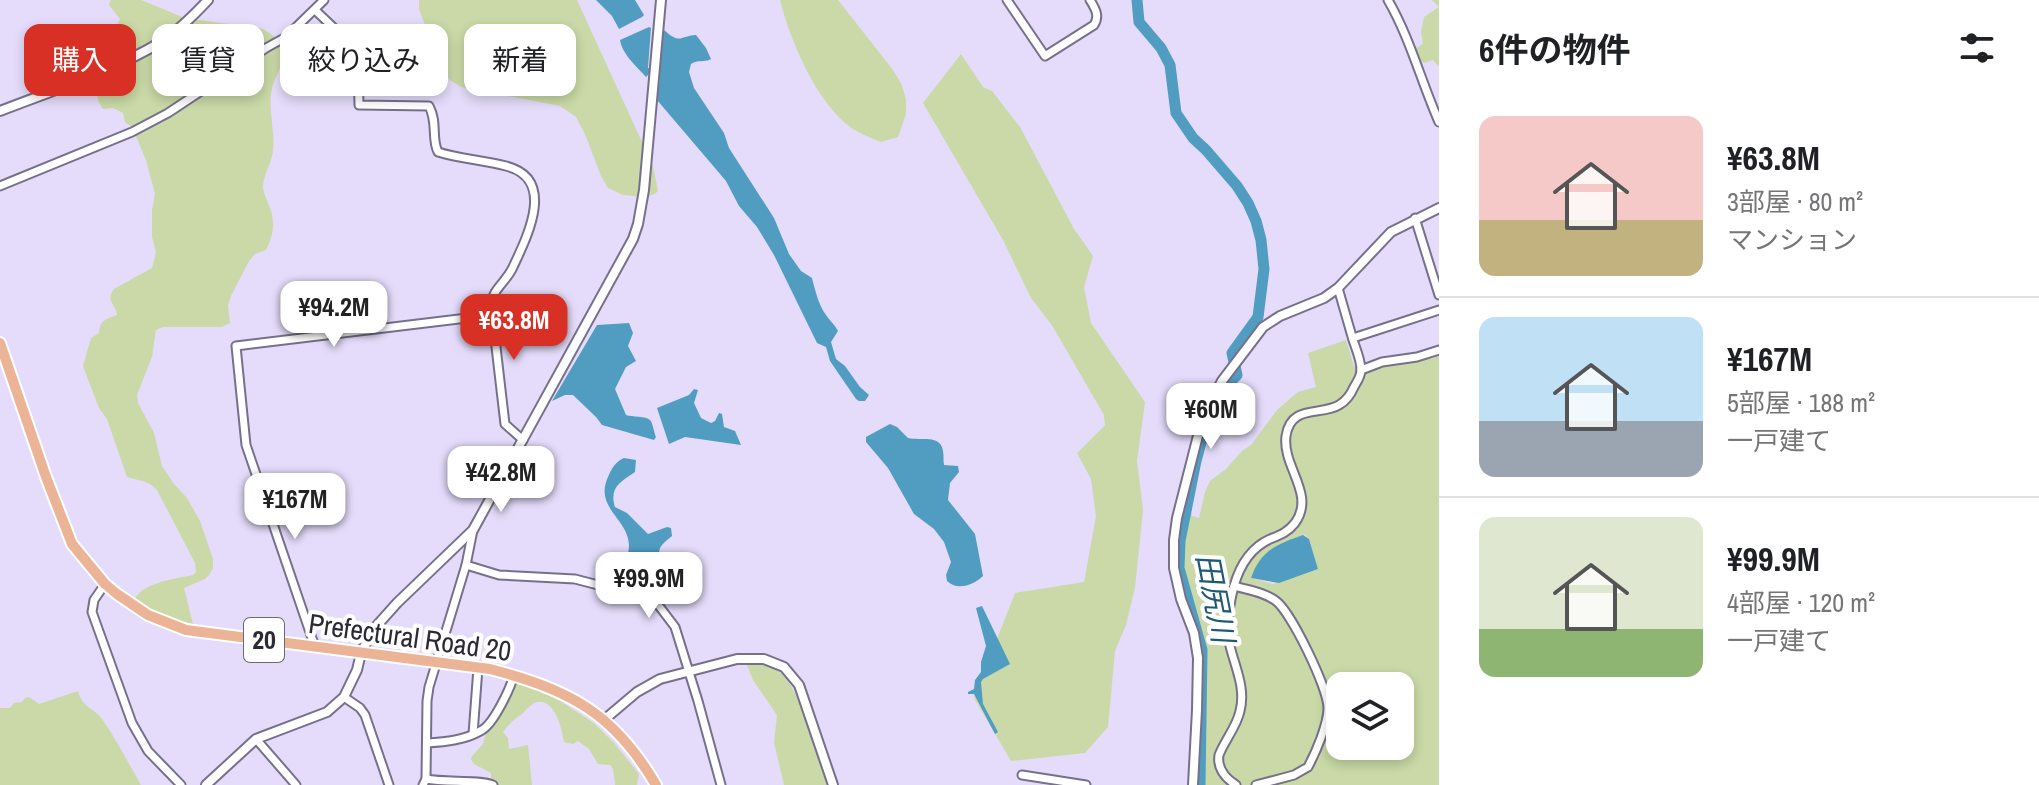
<!DOCTYPE html>
<html lang="ja">
<head>
<meta charset="utf-8">
<style>
  :root { --surface:#fff; --page:#f6f6f6; --text:#202124; --muted:#757577; --line:#e0e0e0; --accent:#d93025 }
  body { margin:0; font-family:"Archivo Narrow","Noto Sans JP",sans-serif; background:var(--page); color:var(--text); height:100vh; display:flex; flex-direction:column; font-size:30px; white-space:nowrap }
  * { box-sizing:border-box; margin:0 }
  p { font-size:26px; color:var(--muted) }
  .icon { flex:none; width:44px; height:44px; fill:none; stroke:currentColor; stroke-width:2; stroke-linecap:round; stroke-linejoin:round }
  .map { position:relative; flex:1; overflow:hidden }
  .panel { display:flex; flex-direction:column; background:var(--surface); width:600px }
  .panel>* { flex:none }
  .hud { position:absolute; left:24px; top:24px; width:760px; height:72px; display:flex; gap:16px }
  .tools { position:absolute; left:1326px; top:672px; display:grid; gap:16px }
  .tools a { display:grid; place-items:center; width:88px; height:88px; border-radius:16px; background:var(--surface); box-shadow:0 4px 12px #0003; font-size:40px }
  .price { position:absolute; translate:-50% -68px; padding:0 18px; border-radius:16px; background:#fff; color:#222; font-size:26px; line-height:52px; filter:drop-shadow(0 2px 4px #0008) }
  .price::after { content:''; position:absolute; left:50%; top:48px; width:24px; height:18px; margin-left:-12px; background:inherit; clip-path:polygon(0 0,100% 0,50% 100%) }
  .price.on { background:var(--accent); color:#fff }
  ul { padding:0; list-style:none }
  li { display:flex; align-items:center; gap:24px; height:200px; padding:0 40px }
  li+li { border-top:2px solid var(--line) }
  li span { display:grid; place-items:center; flex:none; width:224px; height:160px; border-radius:16px; color:#555 }
  li>.icon { margin-inline-start:auto }
  span .icon { width:96px; height:96px; fill:#fffc; stroke-width:1 }
  li b { font-size:34px }
  h2 { display:flex; justify-content:space-between; align-items:center; height:96px; padding:0 40px; font-size:34px }
  .chip { padding:0 28px; border-radius:16px; background:var(--surface); box-shadow:0 4px 12px #0003; font-size:28px; line-height:72px }
  .chip.on { background:var(--accent); color:#fff }
  main { display:flex; flex:1; min-height:0 }
  .map>svg:first-child { display:block }
</style>
</head>
<body>
<main>
<div class="map">
<svg width="1439" height="785" viewBox="0 0 1439 785">
  <rect width="100%" height="100%" fill="#e4dcfa"/>
  <g fill="#cad9a7" fill-rule="evenodd">
    <path d="M111 0H141L185 18 258 28 263 29 283 42C288 65 273 74 271 95 269 113 275 132 273 150 272 163 264 173 263 186 263 192 266 197 268 203 276 221 274 233 266 250L255 254 249 261 231 296 228 305 230 323 222 327H163L156 330 152 357 137 395 138 403 154 433 162 466 174 484 187 498 200 521 213 559V568L209 575 205 579 184 588 193 624 167 617 134 600C143 582 175 579 193 575L196 572 195 563 157 490C148 480 139 481 127 477L107 419 99 408 83 366 91 338 99 333C100 320 106 319 117 315 116 304 105 301 114 289L152 268 156 252 152 237V210L155 194 146 160 132 127 125 122 123 113 113 108 103 109C94 96 99 86 83 76L82 66C104 53 109 42 120 19L109 5Z"/>
    <polygon points="419,0 577,0 653,166 658,191 655,194 645,197 623,195 608,188 601,176 585,134 576,117 560,106 461,87 450,80 441,68 419,9"/>
    <path d="M780 0H838L893 70 902 85 906 100V114L898 137 881 142C871 138 861 134 853 129 817 105 790 40 780 0Z"/>
    <polygon points="1432,0 1439,0 1439,67 1433,60 1424,63 1418,59 1416,48 1423,44 1421,32 1424,17 1439,7"/>
    <polygon points="961,54 983,87 992,91 1020,127 1074,229 1093,256 1084,287 1091,323 1145,402 1137,461 1143,510 1135,588 1126,625 1115,651 1108,727 1085,753 1011,761 974,698 1015,593 1084,582 1096,516 1091,479 1077,453 1105,425 1104,415 1053,327 1031,298 1003,240 923,103"/>
    <path d="M1346 340 1354 366 1368 372 1390 364 1434 358 1439 353V785H1199L1200 646 1180 582 1177 548 1179 529 1190 478H1196L1190 507 1192 516 1199 518 1205 492 1210 481 1226 469 1242 451 1251 445 1277 410 1298 392 1316 387 1308 353ZM1305 535 1309 539 1318 569 1273 584 1251 578C1259 553 1281 541 1305 535ZM1340 686H1400V746H1340Z"/>
    <path d="M746 663C759 664 772 665 782 674 800 690 818 759 827 785H784L774 743 777 715 753 680Z"/>
    <path d="M518 683 554 697 594 723 614 743 639 774 637 785H615L613 769 610 765 598 764 589 749 578 741 573 744 564 742C562 730 555 698 537 702 532 703 526 710 522 714 514 719 509 724 503 732L508 738 509 749 528 745 532 785H485L491 779V773L474 764 471 759 472 756 483 744 486 732 511 689Z"/>
    <path d="M78 691C83 709 92 706 102 719 117 740 128 763 141 785H0V708H10L14 703 22 702 25 698 29 697 39 704Z"/>
  </g>
  <g fill="#519dc2">
    <polygon points="596,0 635,0 644,15 642,17 619,29 612,16"/>
    <path d="M649 27 651 28 648 68 653 69 660 68 663 31 664 30C681 45 679 36 696 35L706 48 711 59C704 63 698 59 691 64L689 72 694 88 724 133 729 148 774 218 789 254 801 271 812 278C815 290 819 306 826 315 830 321 835 325 838 331L831 342 836 359 845 366 860 387 869 395 865 401H859L856 399 830 361 826 347 817 343 774 255 757 227 739 206 726 181 657 100 660 77 649 74 646 77C637 67 622 54 620 40Z"/>
    <path d="M629 323 633 333 628 346 636 361 626 367 615 389 626 415C632 417 646 416 650 420 653 423 654 433 656 437L654 440 602 425 596 417 573 395H565L552 401 597 325Z"/>
    <polygon points="694,389 698,390 694,403 701,418 711,423 715,421 719,413 722,414 724,427 735,431 741,445 685,437 669,444 657,408 689,395"/>
    <path d="M890 424 897 427 908 438C920 441 941 434 943 451 944 456 943 460 944 465L958 466 959 472 950 483 948 500 975 534 983 576C974 585 957 591 947 581L946 575 951 562 944 542 934 529 914 514 888 468 866 442V437Z"/>
    <path d="M624 458 636 460 635 472C620 482 609 488 615 507L627 513 648 534 667 527 671 528 672 536C657 548 656 551 665 566L622 571 620 570C651 524 590 516 608 477 612 468 615 462 624 458Z"/>
    <path d="M1303 535 1309 539 1318 569 1279 583 1251 578C1260 551 1277 544 1303 535Z"/>
    <polygon points="982,606 1010,664 983,679 981,682 983,704 998,732 995,734 974,694 968,694 968,692 974,689 975,680 981,672 981,662 986,646 976,608"/>
  </g>
  <g fill="none" stroke-linecap="round" stroke-linejoin="round">
    <polyline stroke="#519dc2" stroke-width="11" points="1137,0 1139,22 1161,48 1170,65 1176,113 1193,138 1206,150 1237,186 1248,203 1256,221 1261,240 1264,269 1258,317 1232,353 1237,375 1228,384 1208,416 1196,461 1180,541 1179,568 1202,650 1200,785"/>
    <defs>
      <g id="minor">
        <path d="M1007 0 1045 56 1094 25C1100 16 1095 8 1090 0"/>
        <path d="M1388 0C1410 38 1421 81 1439 122"/>
        <path d="M315 10 355 48 358 61 359 105 429 106C438 123 431 138 438 152 460 159 484 160 506 166 557 179 527 237 513 267 507 281 492 290 491 304L505 424 523 440"/>
        <polyline points="0,186 132,132 168,113 266,48 286,37 324,0"/>
        <polyline points="1415,218 1439,295"/>
        <polyline points="1353,338 1439,310"/>
        <polyline points="1361,370 1382,362 1417,357 1439,350"/>
        <polyline points="466,565 499,575 575,579 625,592 651,590 656,602 675,627 698,701 721,785"/>
        <polyline points="105,584 94,600 92,612 132,723 148,751 181,785"/>
        <path d="M1234 586C1248 590 1264 592 1276 601 1291 612 1328 688 1328 708 1328 724 1316 752 1308 767L1294 775 1256 785"/>
        <polyline points="315,647 246,445 236,346 492,315"/>
        <polyline points="344,697 360,708 365,715 389,785"/>
        <polyline points="473,734 478,668"/>
        <polyline points="256,739 296,785"/>
        <path d="M427 743C445 742 466 740 482 730 494 723 510 689 514 675"/>
        <polyline points="1022,775 1086,785"/>
        <path d="M426 779C446 783 479 779 493 785"/>
        <polyline points="423,785 426,779 427,701 429,687 466,565 473,530"/>
        <path d="M1236 785C1225 778 1217 768 1219 755 1225 740 1237 726 1240 711 1246 688 1235 667 1230 646 1226 626 1229 605 1234 586 1240 565 1250 548 1270 539 1280 535 1288 532 1295 523 1316 494 1282 467 1286 436 1291 404 1321 416 1339 405 1346 401 1351 394 1354 387 1357 382 1361 376 1361 370 1361 360 1356 349 1353 340 1348 323 1343 305 1338 288"/>
      </g>
      <g id="tertiary">
        <path d="M0 111C54 90 111 72 161 42 178 31 194 15 208 0"/>
        <polyline points="605,719 637,692 660,679 737,659 764,659 784,667 799,685 833,785"/>
        <polyline points="206,785 256,739 327,712 344,697 357,670 361,653 372,631 397,603 473,530 633,239 638,224 644,190 661,0"/>
        <polyline points="1193,785 1197,710 1198,658 1194,633 1181,599 1174,568 1174,540 1177,518 1203,416 1222,381 1263,327 1280,316 1324,298 1338,288 1391,232 1439,208"/>
      </g>
      <path id="primary" d="M0 343 46 477 72 544 105 584 117 594 148 615 186 630 490 669C570 690 614 713 656 785"/>
    </defs>
    <use href="#minor" stroke="#77708a" stroke-width="11"/>
    <use href="#tertiary" stroke="#77708a" stroke-width="12"/>
    <use href="#primary" stroke="#fff" stroke-width="14"/>
    <use href="#minor" stroke="#fff" stroke-width="7"/>
    <use href="#tertiary" stroke="#fff" stroke-width="8"/>
    <use href="#primary" stroke="#ebb497" stroke-width="10"/>
  </g>
  <g text-anchor="middle" stroke-width="8" stroke-linejoin="round" paint-order="stroke">
    <rect fill="#fff" stroke="#6b6971" stroke-width="2" x="244" y="618" width="40" height="44" rx="6"/>
    <g font-size="26" font-weight="bold" fill="#2c2934">
      <text x="264" y="649">20</text>
    </g>
    <g font-size="28" fill="#2c2934" stroke="#fff">
      <text transform="translate(410 637) rotate(8)" y="10">Prefectural Road 20</text>
    </g>
    <g font-size="30" font-style="italic" fill="#1f5974" stroke="#fff">
      <text transform="translate(1215 598) rotate(79)" y="10">田尻川</text>
    </g>
  </g>
</svg>
<div class="tools">
<a><svg class="icon" aria-label="layers" viewBox="0 0 24 24"><path d="M12 4l9 5-9 5-9-5zM3 14l9 5 9-5"/></svg></a>
</div>
<b class="price" style="left:334px;top:349px">¥94.2M</b>
<b class="price on" style="left:514px;top:362px">¥63.8M</b>
<b class="price" style="left:1211px;top:451px">¥60M</b>
<b class="price" style="left:501px;top:514px">¥42.8M</b>
<b class="price" style="left:295px;top:541px">¥167M</b>
<b class="price" style="left:649px;top:620px">¥99.9M</b>
<div class="hud">
<a class="chip on">購入</a>
<a class="chip">賃貸</a>
<a class="chip">絞り込み</a>
<a class="chip">新着</a>
</div>
</div>
<section class="panel">
<h2>6件の物件<svg class="icon" aria-label="filters" viewBox="0 0 24 24"><path d="M4 7h16M4 17h16"/><circle cx="9" cy="7" r="2"/><circle cx="15" cy="17" r="2"/></svg></h2>
<ul>
<li><span style="background:linear-gradient(#f6c9c9 65%,#c2b280 0)"><svg class="icon" aria-label="home" viewBox="0 0 24 24"><path d="M3 11l9-7 9 7M6 9v11h12V9"/></svg></span><div><b>¥63.8M</b><p>3部屋 · 80 m²</p><p>マンション</p></div></li>
<li><span style="background:linear-gradient(#bfe0f5 65%,#9aa5b1 0)"><svg class="icon" aria-label="home" viewBox="0 0 24 24"><path d="M3 11l9-7 9 7M6 9v11h12V9"/></svg></span><div><b>¥167M</b><p>5部屋 · 188 m²</p><p>一戸建て</p></div></li>
<li><span style="background:linear-gradient(#dfe7d0 70%,#8fb573 0)"><svg class="icon" aria-label="home" viewBox="0 0 24 24"><path d="M3 11l9-7 9 7M6 9v11h12V9"/></svg></span><div><b>¥99.9M</b><p>4部屋 · 120 m²</p><p>一戸建て</p></div></li>
</ul>
</section>
</main>
</body>
</html>
